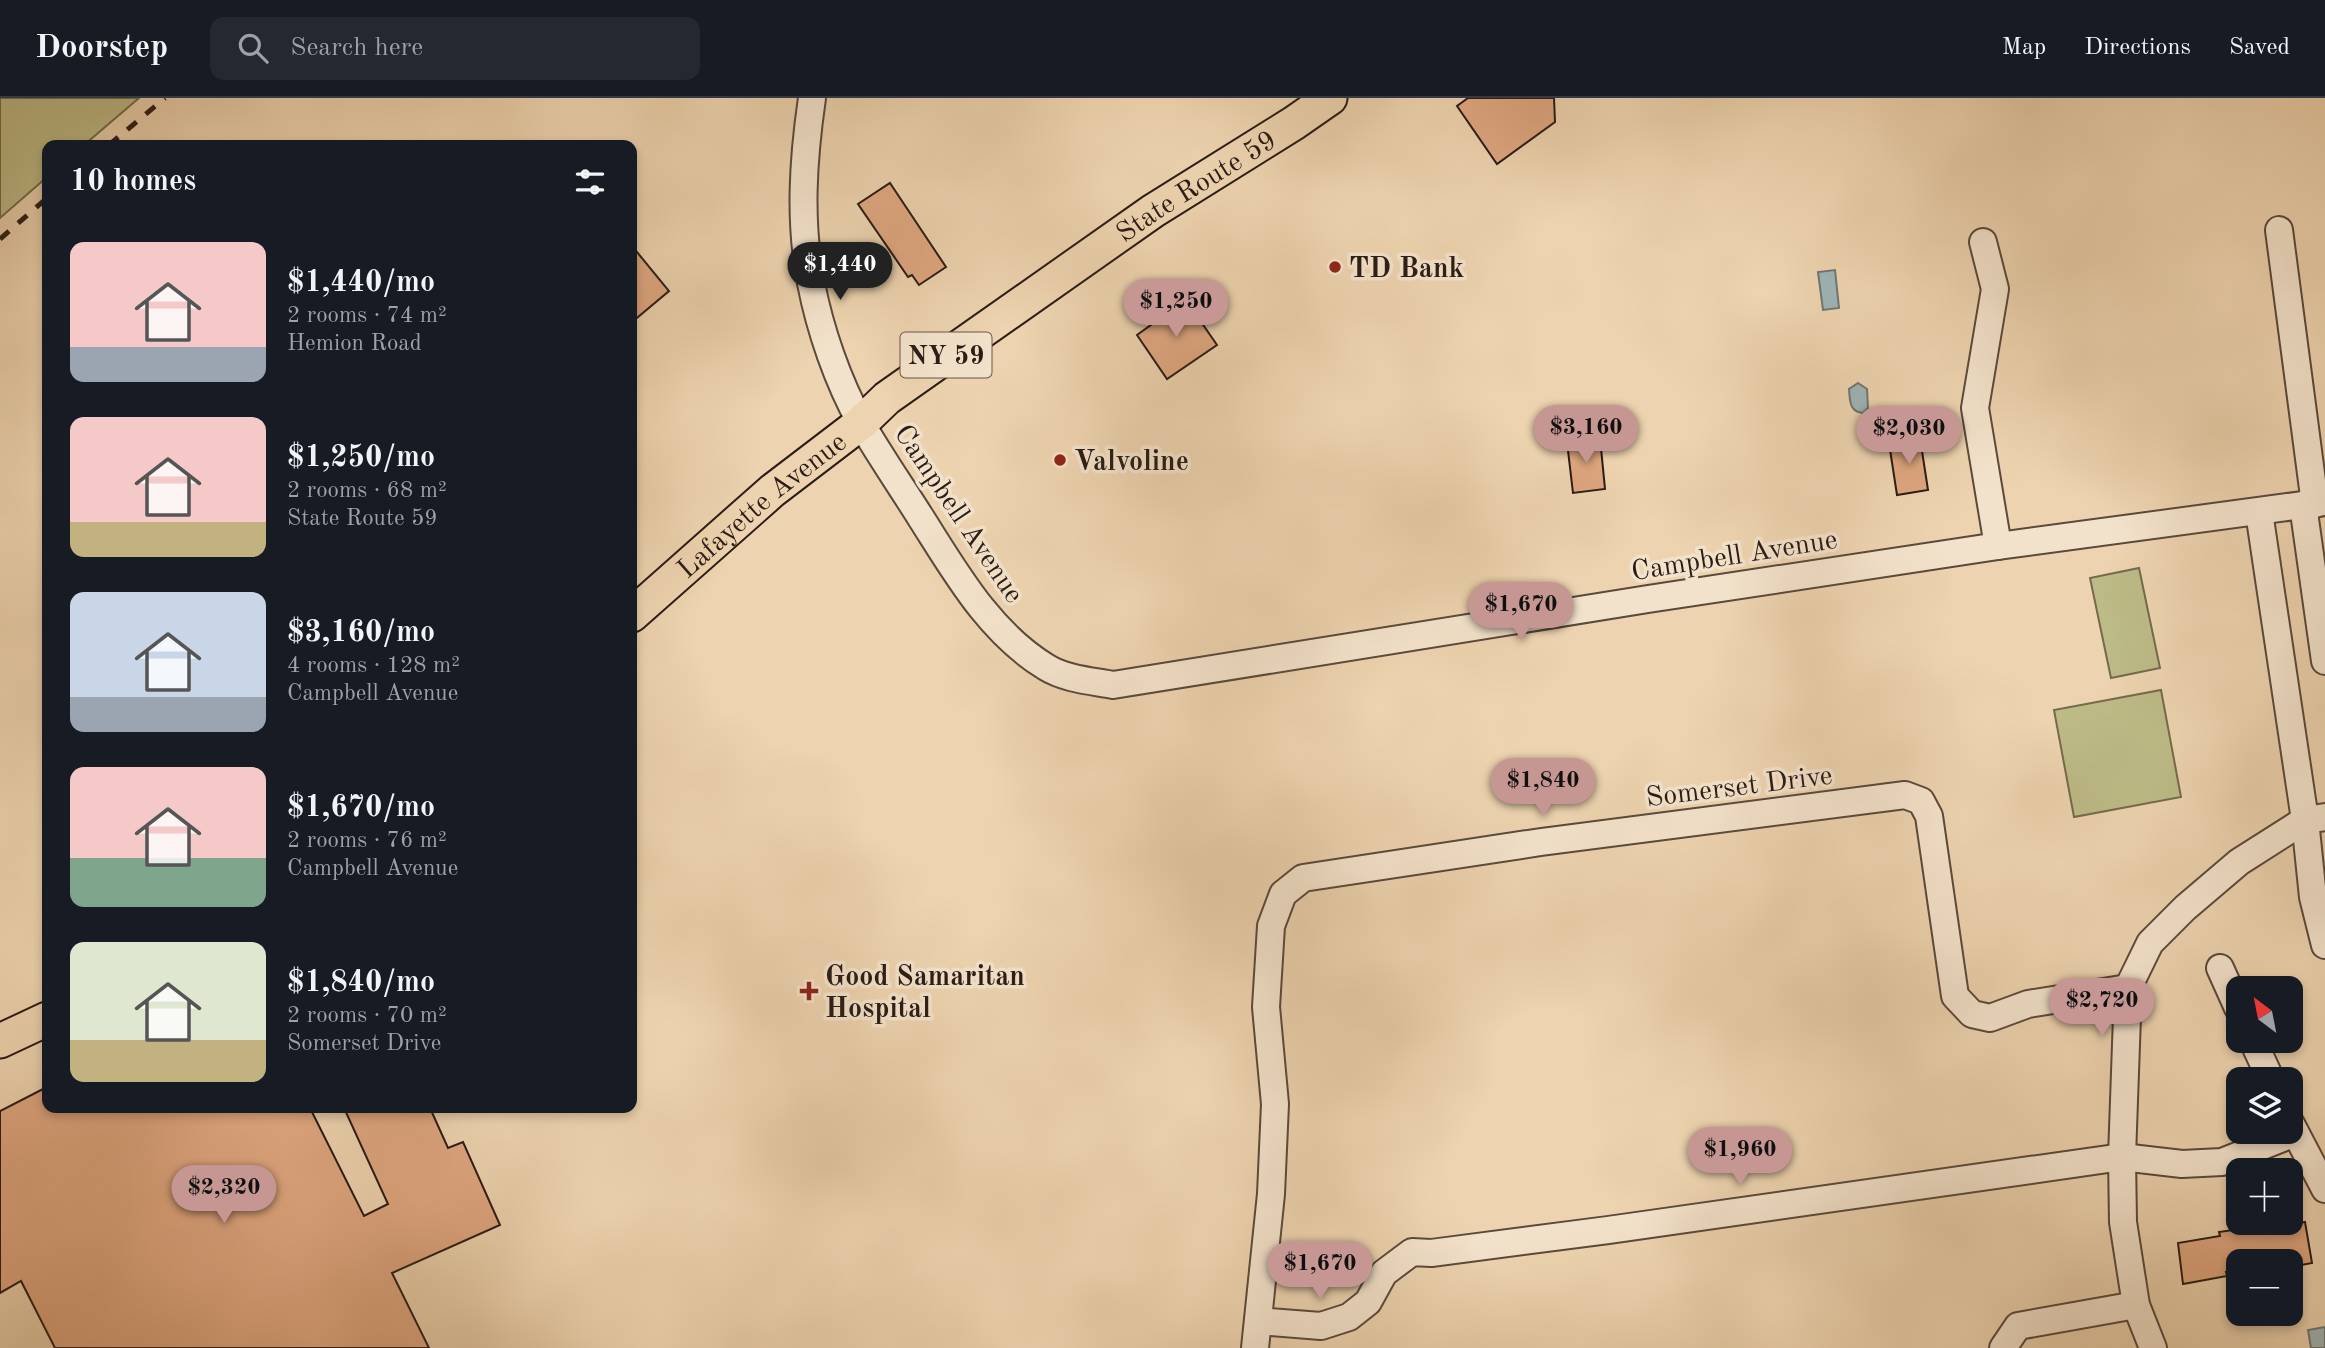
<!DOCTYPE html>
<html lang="en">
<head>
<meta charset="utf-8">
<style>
  :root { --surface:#171b24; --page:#242831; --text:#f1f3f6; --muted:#9ea1a6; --line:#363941; --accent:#c59692 }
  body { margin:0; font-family:"Old Standard TT",serif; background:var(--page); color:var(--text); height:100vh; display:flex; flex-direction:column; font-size:26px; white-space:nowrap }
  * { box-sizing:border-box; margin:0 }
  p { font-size:23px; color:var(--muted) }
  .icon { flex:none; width:38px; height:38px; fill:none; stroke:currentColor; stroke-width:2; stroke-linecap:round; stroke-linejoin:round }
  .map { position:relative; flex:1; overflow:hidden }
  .sheet { position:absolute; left:42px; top:42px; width:595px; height:973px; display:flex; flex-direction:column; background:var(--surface); border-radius:14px; box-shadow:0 4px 10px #0003 }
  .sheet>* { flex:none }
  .needle { width:46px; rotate:328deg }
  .tools { position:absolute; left:2226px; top:878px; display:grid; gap:14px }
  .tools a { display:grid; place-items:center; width:77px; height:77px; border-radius:14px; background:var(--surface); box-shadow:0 4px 10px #0003; font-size:35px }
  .price { position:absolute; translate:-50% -60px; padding:0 16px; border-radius:24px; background:var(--accent); color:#111; font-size:23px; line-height:46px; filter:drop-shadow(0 2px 4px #0008) }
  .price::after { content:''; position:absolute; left:50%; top:42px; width:21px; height:16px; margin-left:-10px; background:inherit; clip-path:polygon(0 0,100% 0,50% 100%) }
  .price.current { background:#222; color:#fff }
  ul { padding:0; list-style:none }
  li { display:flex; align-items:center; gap:21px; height:175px; padding:0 28px }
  li span { display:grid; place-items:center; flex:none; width:196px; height:140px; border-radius:14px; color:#555 }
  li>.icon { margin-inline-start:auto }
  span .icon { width:84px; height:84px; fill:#fffc; stroke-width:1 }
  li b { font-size:30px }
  h2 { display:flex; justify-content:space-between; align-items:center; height:84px; padding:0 28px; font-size:30px }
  header { display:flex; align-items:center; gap:42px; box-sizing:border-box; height:98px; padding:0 35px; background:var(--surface); border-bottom:2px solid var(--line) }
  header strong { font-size:33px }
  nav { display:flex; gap:38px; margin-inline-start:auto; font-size:24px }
  .search { width:490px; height:63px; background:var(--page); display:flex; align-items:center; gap:18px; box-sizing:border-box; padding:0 24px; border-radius:14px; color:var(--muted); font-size:26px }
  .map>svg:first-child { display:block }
</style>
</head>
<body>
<header>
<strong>Doorstep</strong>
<div class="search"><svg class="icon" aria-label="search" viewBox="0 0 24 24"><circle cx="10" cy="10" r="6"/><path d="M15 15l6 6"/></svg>Search here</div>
<nav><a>Map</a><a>Directions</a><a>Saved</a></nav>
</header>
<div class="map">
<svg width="2325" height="1250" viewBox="0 0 2325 1250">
  <rect width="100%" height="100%" fill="#edd3af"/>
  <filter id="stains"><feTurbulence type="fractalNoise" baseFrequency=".00286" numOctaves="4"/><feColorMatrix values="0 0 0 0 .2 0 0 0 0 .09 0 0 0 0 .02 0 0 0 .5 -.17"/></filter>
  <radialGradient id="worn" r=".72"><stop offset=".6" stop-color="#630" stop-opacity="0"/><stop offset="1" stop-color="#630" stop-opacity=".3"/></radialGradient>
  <g fill="#bdbb87" stroke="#736b4e" stroke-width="2">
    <polygon points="0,0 139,0 84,47 47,47 47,79 0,120"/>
    <polygon points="2139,470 2160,570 2111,580 2090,480"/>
    <polygon points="2161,592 2181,699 2074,719 2054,612"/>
  </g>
  <g fill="#9eb5b6" stroke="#6f7776" stroke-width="2">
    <polygon points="1835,172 1839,210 1823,212 1818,174"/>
    <path d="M1858 285 1867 291 1868 310 1863 315C1849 314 1850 302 1849 291Z"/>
    <polygon points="2325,1229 2325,1250 2311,1250 2308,1232"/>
  </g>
  <g fill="#dfa680" stroke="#291b16" stroke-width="2">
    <polygon points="1468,0 1554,0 1555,24 1497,66 1457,8"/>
    <polygon points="890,85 946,169 919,187 912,177 908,179 858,106"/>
    <polygon points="632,148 669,193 632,224"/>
    <polygon points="1186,202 1217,247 1167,281 1137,237 1155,224 1152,220 1165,211 1168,215"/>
    <polygon points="1600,340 1605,391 1573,395 1567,344"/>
    <polygon points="1920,340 1928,392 1897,397 1889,345"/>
    <polygon points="47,989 47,1010 310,1010 364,1118 388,1106 344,1010 430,1010 448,1050 463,1044 500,1127 392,1175 429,1250 55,1250 21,1183 0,1195 0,1013"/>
    <polygon points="2305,1124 2312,1165 2291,1169 2291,1164 2238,1164 2238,1173 2226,1174 2227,1178 2183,1186 2178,1145 2220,1138 2219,1134 2261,1128 2261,1132"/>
  </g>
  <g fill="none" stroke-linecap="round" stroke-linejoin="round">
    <defs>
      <g id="minor">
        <path d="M812 0C803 62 799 123 811 185 820 232 838 284 861 325 880 358 901 388 921 420 956 475 989 534 1046 569 1065 581 1092 583 1113 587L1648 501 1998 448 2325 404"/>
        <polyline points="2279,132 2315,406"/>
        <polyline points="1983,144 1995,191 1975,310 1998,448"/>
        <polyline points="2303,407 2325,563"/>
        <polyline points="2259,414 2305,722 2313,799 2325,847"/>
        <polyline points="2220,870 2238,910"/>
        <polyline points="2253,943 2271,982"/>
        <polyline points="2291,1026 2325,1091"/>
        <polyline points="1258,1223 1321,1228 1349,1219 1368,1204 1384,1175 1412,1154 1431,1155 1608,1132 2122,1059 2182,1066 2222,1064 2295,1035"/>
        <polyline points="1255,1250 1271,1096 1275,1006 1266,909 1271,828 1283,796 1303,780 1541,744 1905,697 1921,703 1929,718 1955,898 1972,916 1990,920 2028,906 2128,890"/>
        <polyline points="2003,1250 2018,1228 2136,1207"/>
        <polyline points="2153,1250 2136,1207 2123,1124 2122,1059 2128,890 2150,845 2185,810 2239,764 2305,722 2325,719"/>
      </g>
      <g id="major">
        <path id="s1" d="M632 517 772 393 861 325 887 300 1153 113 1294 25 1330 0"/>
        <polyline points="0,943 47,921"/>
      </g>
    </defs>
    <use href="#minor" stroke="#5a493c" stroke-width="30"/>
    <use href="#major" stroke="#291b16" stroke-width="37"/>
    <use href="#minor" stroke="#f3e2cb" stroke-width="26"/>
    <use href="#major" stroke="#edd3af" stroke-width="33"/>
    <g stroke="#291b16" stroke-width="5" stroke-dasharray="12 12" stroke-linecap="butt">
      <polyline points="109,47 165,0"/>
      <polyline points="0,141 47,100"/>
    </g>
  </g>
  <g fill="#8f2418" stroke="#f3e2cb" stroke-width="2.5">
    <circle cx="1335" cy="169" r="7"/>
    <circle cx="1060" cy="362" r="7"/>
    <path d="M805.5 882.5h7v7h7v7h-7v7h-7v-7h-7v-7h7z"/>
  </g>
  <g text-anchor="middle" stroke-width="7" stroke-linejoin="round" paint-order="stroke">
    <rect fill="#f3e2cb" stroke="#66574c" stroke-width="2" x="900.5" y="234.5" width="91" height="45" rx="5"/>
    <g font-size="26" font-weight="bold" fill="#291b16">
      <text x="946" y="266">NY 59</text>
    </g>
    <g font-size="28" fill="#291b16" stroke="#f3e2cb">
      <text dy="10" stroke="none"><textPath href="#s1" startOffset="710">State Route 59</textPath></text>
      <text dy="10" stroke="none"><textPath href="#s1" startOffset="170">Lafayette Avenue</textPath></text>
      <text transform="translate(960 415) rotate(56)" y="10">Campbell Avenue</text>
      <text transform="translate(1734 456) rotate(-9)" y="10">Campbell Avenue</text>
      <text transform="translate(1739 687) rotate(-7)" y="10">Somerset Drive</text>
    </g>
    <g font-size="28" font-weight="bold" fill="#291b16" stroke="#f3e2cb" text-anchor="start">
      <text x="1349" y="179">TD Bank</text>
      <text x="1074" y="372">Valvoline</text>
      <text x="825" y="887">Good Samaritan<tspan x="825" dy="32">Hospital</tspan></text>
    </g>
  </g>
  <rect width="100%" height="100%" filter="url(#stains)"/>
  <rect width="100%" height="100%" fill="url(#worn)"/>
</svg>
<div class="tools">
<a><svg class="needle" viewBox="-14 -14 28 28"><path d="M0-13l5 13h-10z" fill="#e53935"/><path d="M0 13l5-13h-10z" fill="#9ea1a6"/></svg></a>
<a><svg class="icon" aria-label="layers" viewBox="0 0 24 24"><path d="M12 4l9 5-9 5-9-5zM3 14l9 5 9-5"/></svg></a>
<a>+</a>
<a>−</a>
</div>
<b class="price current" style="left:840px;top:204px">$1,440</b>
<b class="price" style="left:1176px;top:241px">$1,250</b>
<b class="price" style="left:1586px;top:367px">$3,160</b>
<b class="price" style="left:1909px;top:368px">$2,030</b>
<b class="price" style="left:1521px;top:544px">$1,670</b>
<b class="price" style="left:1543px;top:720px">$1,840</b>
<b class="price" style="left:2102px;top:940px">$2,720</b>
<b class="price" style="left:1740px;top:1089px">$1,960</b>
<b class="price" style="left:224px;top:1127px">$2,320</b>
<b class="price" style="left:1320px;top:1203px">$1,670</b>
<section class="sheet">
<h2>10 homes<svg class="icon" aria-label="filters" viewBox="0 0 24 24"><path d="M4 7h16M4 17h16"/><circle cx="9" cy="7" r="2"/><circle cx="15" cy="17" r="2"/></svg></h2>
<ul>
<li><span style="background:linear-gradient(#f6c9c9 75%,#9aa5b1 0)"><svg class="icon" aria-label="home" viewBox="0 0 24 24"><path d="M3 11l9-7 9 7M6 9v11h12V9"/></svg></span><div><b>$1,440/mo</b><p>2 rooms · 74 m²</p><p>Hemion Road</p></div></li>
<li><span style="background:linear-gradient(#f6c9c9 75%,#c2b280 0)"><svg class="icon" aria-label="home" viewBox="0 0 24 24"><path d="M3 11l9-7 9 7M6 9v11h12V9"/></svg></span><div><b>$1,250/mo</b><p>2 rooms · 68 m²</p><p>State Route 59</p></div></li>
<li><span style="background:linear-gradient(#c9d6e8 75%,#9aa5b1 0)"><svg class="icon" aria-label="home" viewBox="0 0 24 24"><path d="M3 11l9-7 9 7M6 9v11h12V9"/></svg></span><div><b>$3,160/mo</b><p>4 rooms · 128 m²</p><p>Campbell Avenue</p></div></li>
<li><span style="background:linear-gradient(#f6c9c9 65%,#7fa58c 0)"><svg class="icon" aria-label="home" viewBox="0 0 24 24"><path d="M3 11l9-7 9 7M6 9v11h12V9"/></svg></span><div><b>$1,670/mo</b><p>2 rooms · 76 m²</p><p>Campbell Avenue</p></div></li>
<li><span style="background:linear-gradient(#dfe7d0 70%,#c2b280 0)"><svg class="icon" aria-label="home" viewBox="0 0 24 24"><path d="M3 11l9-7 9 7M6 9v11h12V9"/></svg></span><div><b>$1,840/mo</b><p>2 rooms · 70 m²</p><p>Somerset Drive</p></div></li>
</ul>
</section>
</div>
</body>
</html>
